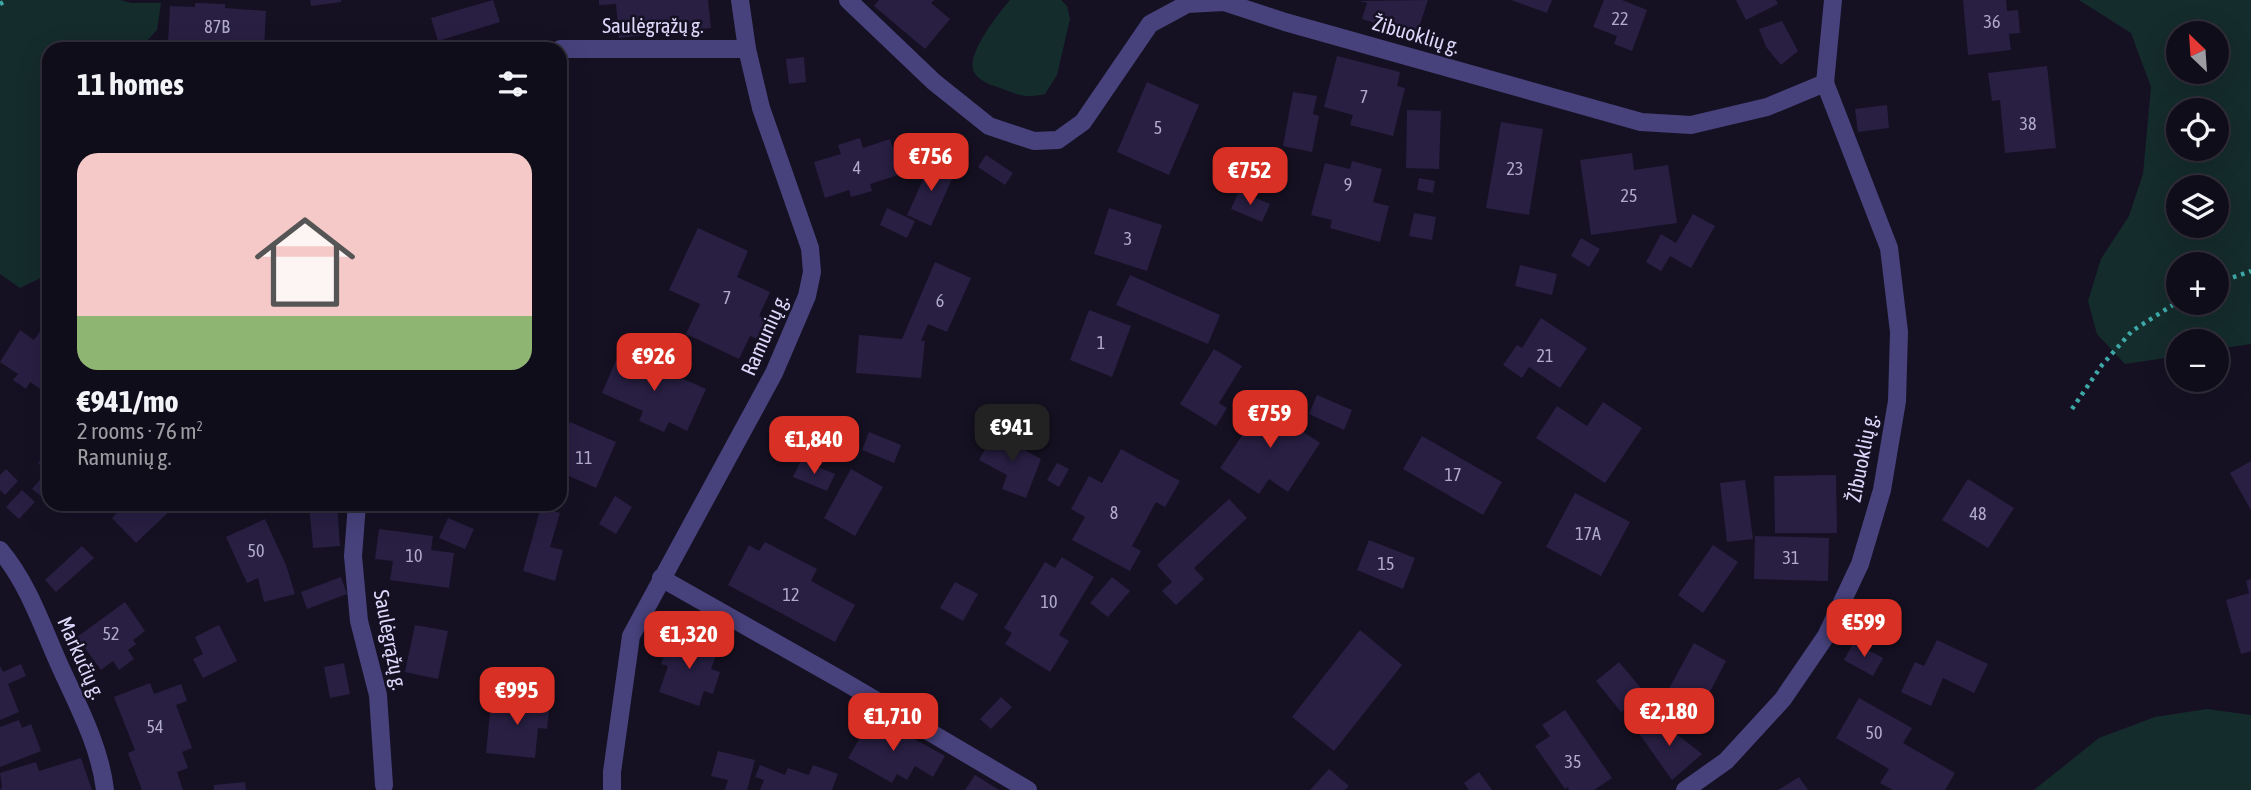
<!DOCTYPE html>
<html lang="en">
<head>
<meta charset="utf-8">
<style>
  :root { --surface:#100d1a; --page:#191623; --text:#f1f3f6; --muted:#9c9ca2; --line:#302d39; --accent:#d93025 }
  body { margin:0; font-family:"Asap Condensed",sans-serif; background:var(--page); color:var(--text); height:100vh; display:flex; flex-direction:column; font-size:26px; white-space:nowrap }
  * { box-sizing:border-box; margin:0 }
  p { font-size:23px; color:var(--muted) }
  .icon { flex:none; width:38px; height:38px; fill:none; stroke:currentColor; stroke-width:2; stroke-linecap:round; stroke-linejoin:round }
  .map { position:relative; flex:1; overflow:hidden }
  .details { position:absolute; left:42px; top:42px; width:525px; height:469px; display:flex; flex-direction:column; background:var(--surface); border-radius:21px; box-shadow:0 7px 28px #0002,0 0 0 2px var(--line) }
  .details>* { flex:none }
  .needle { width:46px; rotate:335deg }
  .tools { position:absolute; left:2166px; top:21px; display:grid; gap:14px }
  .tools a { display:grid; place-items:center; width:63px; height:63px; border-radius:50%; background:var(--surface); box-shadow:0 7px 28px #0002,0 0 0 2px var(--line); font-size:35px }
  .price { position:absolute; translate:-50% -60px; padding:0 16px; border-radius:14px; background:var(--accent); color:#fff; font-size:23px; line-height:46px; filter:drop-shadow(0 2px 4px #0008) }
  .price::after { content:''; position:absolute; left:50%; top:42px; width:21px; height:16px; margin-left:-10px; background:inherit; clip-path:polygon(0 0,100% 0,50% 100%) }
  .price.on { background:#222; color:#fff }
  ul { padding:0; list-style:none }
  li { display:grid; align-content:center; gap:14px; height:371px; padding:0 35px }
  li+li { border-top:2px solid var(--line) }
  li span { display:grid; place-items:center; height:217px; border-radius:21px; color:#555 }
  li>.icon { margin-inline-start:auto }
  span .icon { width:126px; height:126px; fill:#fffc; stroke-width:1 }
  li b { font-size:30px }
  h2 { display:flex; justify-content:space-between; align-items:center; height:84px; padding:0 35px; font-size:30px }
  .map>svg:first-child { display:block }
</style>
</head>
<body>
<div class="map">
<svg width="2251" height="790" viewBox="0 0 2251 790">
  <rect width="100%" height="100%" fill="#151123"/>
  <g fill="#152c2c" fill-rule="evenodd">
    <polygon points="0,0 120,0 131,3 161,3 157,30 143,45 143,49 49,49 49,274 20,288 0,274"/>
    <path d="M1010 0H1061L1067 6 1070 19 1057 75 1045 94C1023 99 1018 94 997 87 989 84 979 81 974 72 965 55 999 13 1010 0Z"/>
    <path d="M2079 0H2251V344L2217 349V341H2179V356L2125 364 2097 334 2088 301 2101 259 2129 216 2143 174 2151 87 2131 33ZM2217 33V72H2179V33ZM2217 110V149H2179V110ZM2217 187V226H2179V187ZM2217 264V303H2179V264Z"/>
    <polygon points="2207,709 2251,715 2251,790 2034,790 2099,738 2155,717"/>
  </g>
  <g fill="#281f42">
    <polygon points="310,0 341,0 341,2 311,6"/>
    <polygon points="493,0 500,22 438,41 431,18"/>
    <polygon points="599,0 708,0 711,28 619,38 616,4 599,5"/>
    <polygon points="879,0 934,0 931,3 950,19 925,49 874,6"/>
    <polygon points="1428,0 1416,36 1362,19 1367,3 1359,1"/>
    <polygon points="1511,0 1552,0 1547,13"/>
    <polygon points="1604,0 1622,0 1647,10 1632,51 1614,44 1617,36 1593,27"/>
    <polygon points="1736,0 1776,0 1778,4 1746,20"/>
    <polygon points="1963,0 2006,0 2007,11 2018,10 2020,33 2009,34 2011,50 1968,55"/>
    <polygon points="195,3 225,4 225,8 266,11 264,49 214,49 214,46 168,44 170,6 195,7"/>
    <polygon points="1782,21 1798,51 1781,65 1766,47 1759,29"/>
    <polygon points="149,44 186,47 186,49 149,49"/>
    <polygon points="1337,56 1400,72 1397,86 1405,88 1393,136 1350,125 1353,115 1324,107"/>
    <polygon points="804,57 806,82 789,84 786,59"/>
    <polygon points="2047,66 2056,148 2005,153 2000,100 1992,101 1988,73"/>
    <polygon points="1147,82 1199,105 1169,175 1117,152"/>
    <polygon points="1293,92 1317,96 1313,114 1319,116 1312,152 1283,146"/>
    <polygon points="1887,105 1889,128 1858,132 1855,109"/>
    <polygon points="1407,110 1441,111 1439,169 1406,168"/>
    <polygon points="1501,122 1543,129 1529,215 1486,208"/>
    <polygon points="860,138 863,148 890,139 901,174 870,184 872,191 851,197 849,190 825,198 814,162 841,154 838,145"/>
    <polygon points="1632,153 1634,170 1668,165 1677,223 1591,235 1580,160"/>
    <polygon points="986,155 1013,173 1005,185 978,167"/>
    <polygon points="932,160 956,170 931,226 907,215"/>
    <polygon points="1352,161 1382,169 1373,202 1389,206 1380,242 1330,228 1332,220 1311,215 1325,163 1350,169"/>
    <polygon points="1419,178 1435,181 1433,193 1417,190"/>
    <polygon points="1239,191 1270,204 1262,222 1231,209"/>
    <polygon points="887,208 915,221 907,238 880,225"/>
    <polygon points="1109,208 1162,225 1147,271 1094,254"/>
    <polygon points="1414,213 1436,217 1432,240 1409,236"/>
    <polygon points="1693,214 1715,226 1691,268 1670,256 1661,271 1646,262 1661,234 1676,243"/>
    <polygon points="698,228 748,251 737,277 770,292 759,316 766,319 757,339 750,336 739,359 686,334 700,304 669,290"/>
    <polygon points="1581,238 1600,249 1589,267 1571,256"/>
    <polygon points="935,262 971,278 947,332 928,324 921,341 925,341 921,378 856,373 859,335 902,339"/>
    <polygon points="1520,265 1557,274 1552,295 1515,286"/>
    <polygon points="1130,275 1220,315 1208,344 1116,305"/>
    <polygon points="1089,310 1131,326 1112,377 1070,360"/>
    <polygon points="1541,318 1587,348 1560,388 1529,367 1522,378 1503,365 1517,345 1522,348"/>
    <polygon points="49,319 49,395 30,382 26,389 13,380 18,374 0,362 20,330 34,340"/>
    <polygon points="1214,349 1242,366 1219,403 1227,408 1216,426 1180,404"/>
    <polygon points="620,351 706,389 687,431 669,422 664,432 639,421 643,411 602,393"/>
    <polygon points="1317,395 1352,410 1344,430 1309,414"/>
    <polygon points="1261,397 1287,414 1284,419 1320,443 1288,492 1269,479 1259,494 1220,468 1250,424 1245,421"/>
    <polygon points="1603,402 1642,428 1605,483 1536,438 1557,406 1587,426"/>
    <polygon points="570,422 616,442 596,488 560,472 560,445"/>
    <polygon points="869,432 901,445 894,463 862,450"/>
    <polygon points="994,433 1041,459 1026,498 1002,489 1007,475 979,460"/>
    <polygon points="1422,436 1502,482 1483,515 1403,469"/>
    <polygon points="1121,449 1180,481 1165,507 1156,502 1132,546 1141,551 1130,571 1072,540 1085,517 1071,509 1089,476 1102,483"/>
    <polygon points="46,455 49,458 47,473 38,463"/>
    <polygon points="801,460 835,474 827,491 793,477"/>
    <polygon points="2251,461 2251,510 2230,473"/>
    <polygon points="1057,463 1069,469 1059,487 1047,480"/>
    <polygon points="6,469 18,481 5,495 0,490 0,475"/>
    <polygon points="851,469 883,487 855,536 824,518"/>
    <polygon points="1836,475 1837,533 1775,533 1774,476"/>
    <polygon points="43,476 49,481 49,488 42,497 32,489"/>
    <polygon points="1968,479 2014,508 1988,548 1942,520"/>
    <polygon points="1745,480 1753,539 1727,542 1720,483"/>
    <polygon points="22,490 35,502 19,519 6,507"/>
    <polygon points="1575,493 1630,522 1601,576 1546,547"/>
    <polygon points="615,496 632,507 616,534 599,524"/>
    <polygon points="1229,499 1247,518 1194,568 1204,579 1176,605 1162,591 1172,582 1157,565"/>
    <polygon points="115,504 177,504 136,543 112,518 120,510"/>
    <polygon points="309,504 337,504 340,546 313,548"/>
    <polygon points="459,504 484,504 481,512"/>
    <polygon points="541,507 560,513 550,547 563,550 555,581 523,571"/>
    <polygon points="448,518 474,529 465,549 439,538"/>
    <polygon points="265,519 286,565 295,594 264,602 258,578 247,583 226,537"/>
    <polygon points="379,529 433,536 431,550 454,553 449,588 390,580 393,561 375,559"/>
    <polygon points="1755,536 1829,538 1828,581 1754,579"/>
    <polygon points="1369,540 1415,558 1403,589 1357,570"/>
    <polygon points="765,542 817,569 811,581 855,605 835,642 728,585 749,545 759,551"/>
    <polygon points="1713,545 1738,562 1703,613 1678,595"/>
    <polygon points="82,546 94,558 56,592 45,580"/>
    <polygon points="1062,557 1094,577 1059,635 1069,641 1050,672 1005,644 1012,633 1004,628 1045,562 1055,568"/>
    <polygon points="341,577 347,594 307,609 301,592"/>
    <polygon points="1112,577 1130,591 1108,617 1090,603"/>
    <polygon points="2251,579 2251,651 2241,654 2226,600 2249,593 2246,581"/>
    <polygon points="955,582 978,594 963,621 940,608"/>
    <polygon points="125,602 145,631 133,640 136,644 128,650 134,659 119,670 113,661 101,670 77,637"/>
    <polygon points="219,625 237,661 203,678 193,659 203,654 195,637"/>
    <polygon points="415,625 448,631 438,679 405,672"/>
    <polygon points="1360,630 1402,665 1334,751 1292,717"/>
    <polygon points="678,636 718,649 711,669 720,672 713,694 704,691 699,706 659,692 668,666 661,664 668,645 674,647"/>
    <polygon points="1937,640 1988,664 1974,693 1943,678 1931,706 1901,692 1915,662 1924,666"/>
    <polygon points="1854,642 1883,658 1873,676 1844,660"/>
    <polygon points="1694,643 1726,661 1689,732 1655,714"/>
    <polygon points="1619,662 1645,693 1621,712 1596,681"/>
    <polygon points="344,663 350,694 330,698 324,667"/>
    <polygon points="21,664 26,676 8,684 19,712 0,720 0,666 3,672"/>
    <polygon points="150,683 154,694 181,684 187,701 176,705 192,748 182,752 188,768 177,772 183,790 142,790 128,753 135,750 114,697"/>
    <polygon points="500,697 550,702 547,729 538,728 535,758 486,753 490,713 499,713"/>
    <polygon points="1001,697 1012,707 991,729 980,719"/>
    <polygon points="1859,698 1912,728 1903,743 1955,773 1945,790 1893,790 1880,783 1889,769 1836,738"/>
    <polygon points="1565,710 1612,778 1594,790 1569,790 1568,787 1565,789 1535,746 1550,736 1542,725"/>
    <polygon points="873,716 945,756 933,777 915,766 907,780 897,774 892,783 848,758"/>
    <polygon points="1655,717 1702,754 1672,780 1638,732"/>
    <polygon points="19,720 22,728 31,724 41,751 0,767 0,727"/>
    <polygon points="718,751 755,760 747,790 725,790 728,780 711,776"/>
    <polygon points="81,758 92,790 0,790 2,787 0,773 36,762 39,771"/>
    <polygon points="760,765 785,775 788,768 809,775 813,765 838,774 832,790 760,790 764,780 755,777"/>
    <polygon points="1329,769 1349,786 1345,790 1310,790"/>
    <polygon points="1479,772 1492,790 1469,790 1464,783"/>
    <polygon points="975,775 999,790 965,790"/>
    <polygon points="1799,777 1808,790 1778,790"/>
    <polygon points="245,782 246,790 214,790 214,785"/>
  </g>
  <g fill="none" stroke-linecap="round" stroke-linejoin="round">
    <g stroke="#3da9a7" stroke-width="4.5" stroke-dasharray="3.5 5" stroke-linecap="butt">
      <polyline points="0,4 7,0"/>
      <polyline points="2217,283 2251,271"/>
      <polyline points="2072,409 2102,365 2132,331 2179,301"/>
    </g>
    <g stroke="#47427c" stroke-width="18">
      <polyline points="848,0 934,82 989,126 1034,141 1058,140 1083,122 1150,24 1187,4 1224,2 1285,22 1641,122 1691,125 1767,107 1825,83 1889,248 1899,332 1897,401 1882,490 1860,564 1826,636 1783,699 1726,761 1685,790"/>
      <polyline points="560,49 747,49"/>
      <polyline points="1825,83 1833,0"/>
      <polyline points="357,504 353,556 359,621 378,695 384,785"/>
      <path d="M0 550C28 583 42 626 59 664 77 704 100 746 105 790"/>
      <polyline points="661,578 843,681 1028,790"/>
      <polyline points="612,790 612,772 631,636 774,373 807,296 812,272 810,248 761,108 747,49 740,0"/>
    </g>
  </g>
  <g text-anchor="middle" stroke-width="5" stroke-linejoin="round" paint-order="stroke">
    <g font-size="18" fill="#b0aacc">
      <text x="1620" y="25">22</text>
      <text x="1992" y="28">36</text>
      <text x="217" y="33">87B</text>
      <text x="1364" y="103">7</text>
      <text x="2028" y="130">38</text>
      <text x="1158" y="134">5</text>
      <text x="857" y="174">4</text>
      <text x="1515" y="175">23</text>
      <text x="1348" y="191">9</text>
      <text x="1629" y="202">25</text>
      <text x="1128" y="245">3</text>
      <text x="727" y="304">7</text>
      <text x="940" y="307">6</text>
      <text x="1101" y="349">1</text>
      <text x="1545" y="362">21</text>
      <text x="584" y="464">11</text>
      <text x="1453" y="481">17</text>
      <text x="1114" y="519">8</text>
      <text x="1978" y="520">48</text>
      <text x="1588" y="540">17A</text>
      <text x="256" y="557">50</text>
      <text x="414" y="562">10</text>
      <text x="1791" y="564">31</text>
      <text x="1386" y="570">15</text>
      <text x="791" y="601">12</text>
      <text x="1049" y="608">10</text>
      <text x="111" y="640">52</text>
      <text x="155" y="733">54</text>
      <text x="1874" y="739">50</text>
      <text x="1573" y="768">35</text>
    </g>
    <g font-size="21" fill="#ddd8fa" stroke="#151123">
      <text x="653" y="33">Saulėgrąžų g.</text>
      <text transform="translate(1416 35) rotate(16)" y="7">Žibuoklių g.</text>
      <text transform="translate(765 335) rotate(-66)" y="7">Ramunių g.</text>
      <text transform="translate(1862 458) rotate(-79)" y="7">Žibuoklių g.</text>
      <text transform="translate(390 640) rotate(79)" y="7">Saulėgrąžų g.</text>
      <text transform="translate(81 658) rotate(66)" y="7">Markučių g.</text>
    </g>
  </g>
</svg>
<div class="tools">
<a><svg class="needle" viewBox="-14 -14 28 28"><path d="M0-13l5 13h-10z" fill="#e53935"/><path d="M0 13l5-13h-10z" fill="#9c9ca2"/></svg></a>
<a><svg class="icon" aria-label="locate" viewBox="0 0 24 24"><circle cx="12" cy="12" r="6"/><path d="M12 2v4M12 18v4M2 12h4M18 12h4"/></svg></a>
<a><svg class="icon" aria-label="layers" viewBox="0 0 24 24"><path d="M12 4l9 5-9 5-9-5zM3 14l9 5 9-5"/></svg></a>
<a>+</a>
<a>−</a>
</div>
<b class="price" style="left:931px;top:193px">€756</b>
<b class="price" style="left:1250px;top:207px">€752</b>
<b class="price" style="left:654px;top:393px">€926</b>
<b class="price" style="left:1270px;top:450px">€759</b>
<b class="price on" style="left:1012px;top:464px">€941</b>
<b class="price" style="left:814px;top:476px">€1,840</b>
<b class="price" style="left:1864px;top:659px">€599</b>
<b class="price" style="left:689px;top:671px">€1,320</b>
<b class="price" style="left:517px;top:727px">€995</b>
<b class="price" style="left:1669px;top:748px">€2,180</b>
<b class="price" style="left:893px;top:753px">€1,710</b>
<section class="details">
<h2>11 homes<svg class="icon" aria-label="filters" viewBox="0 0 24 24"><path d="M4 7h16M4 17h16"/><circle cx="9" cy="7" r="2"/><circle cx="15" cy="17" r="2"/></svg></h2>
<ul>
<li><span style="background:linear-gradient(#f6c9c9 75%,#8fb573 0)"><svg class="icon" aria-label="home" viewBox="0 0 24 24"><path d="M3 11l9-7 9 7M6 9v11h12V9"/></svg></span><div><b>€941/mo</b><p>2 rooms · 76 m²</p><p>Ramunių g.</p></div></li>
</ul>
</section>
</div>
</body>
</html>
